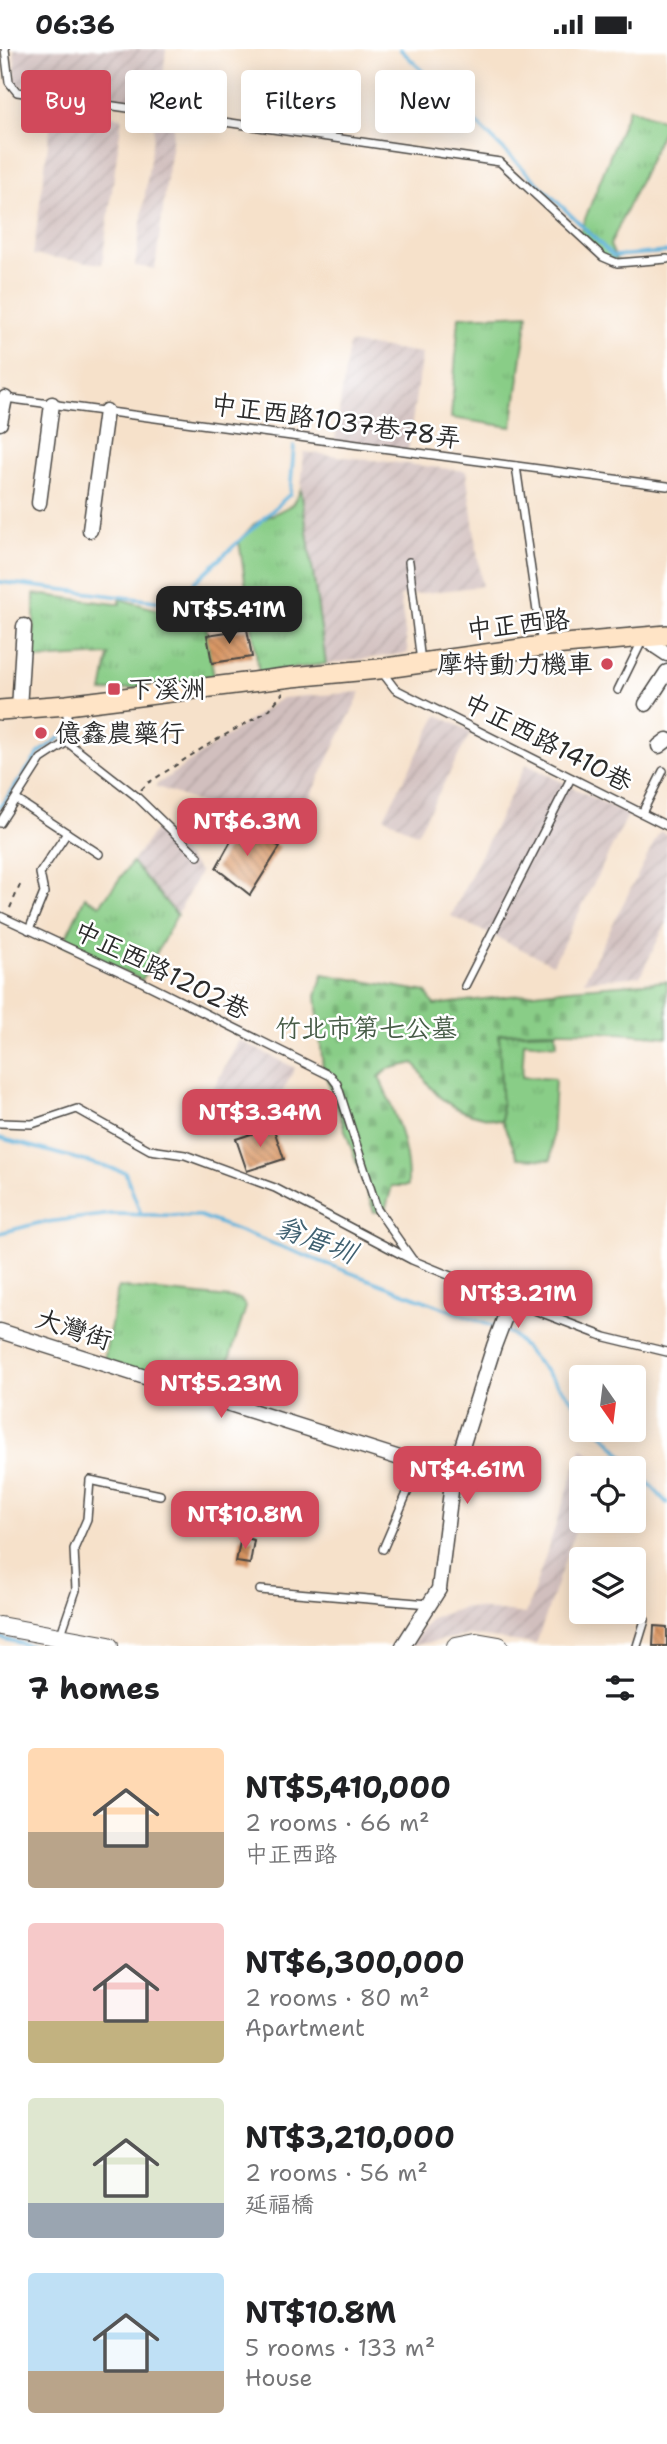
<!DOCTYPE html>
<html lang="en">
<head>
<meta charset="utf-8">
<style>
  :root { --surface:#fff; --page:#f6f6f6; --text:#202124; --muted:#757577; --accent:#d1495b }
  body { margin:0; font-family:"Shantell Sans","LXGW WenKai TC",sans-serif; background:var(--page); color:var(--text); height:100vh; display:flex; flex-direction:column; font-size:26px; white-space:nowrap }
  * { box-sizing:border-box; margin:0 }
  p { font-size:23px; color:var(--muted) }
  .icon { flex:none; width:38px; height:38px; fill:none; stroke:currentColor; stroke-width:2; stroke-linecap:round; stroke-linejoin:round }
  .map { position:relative; height:1597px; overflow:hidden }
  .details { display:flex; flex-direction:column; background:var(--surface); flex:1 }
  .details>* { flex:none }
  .guide { position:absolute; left:21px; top:21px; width:626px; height:63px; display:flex; gap:14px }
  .needle { width:46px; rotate:166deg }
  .tools { position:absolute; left:569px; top:1316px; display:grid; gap:14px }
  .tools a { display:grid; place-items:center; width:77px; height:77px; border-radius:7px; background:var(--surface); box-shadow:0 4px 18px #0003; font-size:35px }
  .price { position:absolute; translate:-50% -60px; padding:0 16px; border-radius:14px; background:var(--accent); color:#fff; font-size:23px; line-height:46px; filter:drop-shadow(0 2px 4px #0008) }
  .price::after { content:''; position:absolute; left:50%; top:42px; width:21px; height:16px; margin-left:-10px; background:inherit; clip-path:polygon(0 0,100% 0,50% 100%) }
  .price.selected { background:#222; color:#fff }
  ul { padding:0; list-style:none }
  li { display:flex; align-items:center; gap:21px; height:175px; padding:0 28px }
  li span { display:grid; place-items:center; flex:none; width:196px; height:140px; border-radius:7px; color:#555 }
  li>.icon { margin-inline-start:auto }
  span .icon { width:84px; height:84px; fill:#fffc; stroke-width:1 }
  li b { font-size:30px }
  h2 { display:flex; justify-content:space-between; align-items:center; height:84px; padding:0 28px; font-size:30px }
  .pill { padding:0 24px; border-radius:7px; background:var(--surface); box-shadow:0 4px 18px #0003; font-size:24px; line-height:63px }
  .pill.selected { background:var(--accent); color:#fff }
  .status { display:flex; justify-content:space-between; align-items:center; height:49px; padding:0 35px; background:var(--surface); direction:ltr }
  .status svg { height:19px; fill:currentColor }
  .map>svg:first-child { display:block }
</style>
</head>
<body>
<div class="status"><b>06:36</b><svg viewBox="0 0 49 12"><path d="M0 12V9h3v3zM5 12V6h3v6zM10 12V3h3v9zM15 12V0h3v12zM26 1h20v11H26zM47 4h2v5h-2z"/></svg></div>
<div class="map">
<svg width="667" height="1597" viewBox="0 0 667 1597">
  <defs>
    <pattern id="industrial-furrows" width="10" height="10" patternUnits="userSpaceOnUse" patternTransform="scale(1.75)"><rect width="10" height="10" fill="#d1bfbe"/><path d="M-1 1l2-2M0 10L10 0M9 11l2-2" fill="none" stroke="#b4a4a3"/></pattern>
    <pattern id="grass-tufts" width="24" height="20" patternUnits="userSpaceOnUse" patternTransform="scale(1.75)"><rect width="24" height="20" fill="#89cd87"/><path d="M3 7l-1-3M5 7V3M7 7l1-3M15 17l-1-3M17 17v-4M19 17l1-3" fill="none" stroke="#76b075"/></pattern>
    <pattern id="cemetery-stones" width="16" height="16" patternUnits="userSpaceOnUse" patternTransform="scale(1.75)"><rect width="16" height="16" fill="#89cd87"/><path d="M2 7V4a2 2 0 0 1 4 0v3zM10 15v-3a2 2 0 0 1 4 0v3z" fill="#76b075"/></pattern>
    <pattern id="building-back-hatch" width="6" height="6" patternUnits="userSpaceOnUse" patternTransform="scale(1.75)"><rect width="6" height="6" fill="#d99562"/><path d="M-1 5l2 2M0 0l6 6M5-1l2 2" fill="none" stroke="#b07a51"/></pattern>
  </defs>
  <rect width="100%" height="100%" fill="#fff"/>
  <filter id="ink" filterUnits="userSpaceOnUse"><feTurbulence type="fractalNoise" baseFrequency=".0143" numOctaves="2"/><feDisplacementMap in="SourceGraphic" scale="14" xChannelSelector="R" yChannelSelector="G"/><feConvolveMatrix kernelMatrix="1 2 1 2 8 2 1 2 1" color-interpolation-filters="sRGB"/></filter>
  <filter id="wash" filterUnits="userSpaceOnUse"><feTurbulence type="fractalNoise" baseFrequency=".00686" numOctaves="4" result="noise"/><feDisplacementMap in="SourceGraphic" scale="28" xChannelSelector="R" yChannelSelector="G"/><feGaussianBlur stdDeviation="1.57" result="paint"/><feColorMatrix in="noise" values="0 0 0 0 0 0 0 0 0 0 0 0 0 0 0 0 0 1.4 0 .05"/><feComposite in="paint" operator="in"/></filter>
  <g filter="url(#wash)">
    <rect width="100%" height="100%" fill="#f6e1ca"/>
    <g fill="url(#industrial-furrows)">
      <polygon points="14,0 166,0 160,53 16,37"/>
      <polygon points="53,58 122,68 102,215 33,206"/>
      <polygon points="155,74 174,77 155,220 135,217"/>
      <polygon points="349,294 422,304 408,401 335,391"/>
      <polygon points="304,403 466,422 482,537 400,547 408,604 326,615 301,440"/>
      <polygon points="361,643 288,793 230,765 155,737 282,649"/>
      <polygon points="438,666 471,683 417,785 384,768"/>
      <polygon points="526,715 628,766 553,915 451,867"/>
      <polygon points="158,777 200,823 177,866 132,813"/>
      <polygon points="660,782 667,786 667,873 640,927 584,932"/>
      <polygon points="239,991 295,1019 264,1078 241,1066 235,1078 202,1061"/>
      <polygon points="582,1398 599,1413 597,1419 581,1419 581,1465 536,1595 469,1586 410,1597 431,1569 466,1558 526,1565"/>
    </g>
    <g fill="url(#grass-tufts)" stroke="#5a7c59" stroke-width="2">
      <polygon points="629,59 667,73 610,196 617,212 602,207 579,185"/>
      <polygon points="528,265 512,378 451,369 459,268"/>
      <polygon points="301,440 326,615 259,624 239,492 254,475 292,456"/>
      <polygon points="200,537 214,629 102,643 109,606 34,610 34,545 116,555 120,555 120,550 162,562 182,558"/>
      <polygon points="132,813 177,866 142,931 63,895 85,848 100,856"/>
      <polygon points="556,983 557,996 524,993 522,1028 555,1030 551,1111 518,1109 502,1072 499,985"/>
      <polygon points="118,1238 240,1250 246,1258 217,1348 104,1311"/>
    </g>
    <path fill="url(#cemetery-stones)" stroke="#5a7c59" stroke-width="2" d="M323 925 426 943 434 956 569 940 667 932V988C612 983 555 979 499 985L502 1072C476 1067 450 1062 433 1041 425 1033 422 1023 414 1014L388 1020 379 1028C395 1062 409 1099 408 1137H392L385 1162 374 1163 323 1019 316 947Z"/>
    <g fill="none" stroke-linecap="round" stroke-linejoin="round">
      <g stroke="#5fb2db" stroke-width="3.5">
        <polyline points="400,0 613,207 667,203"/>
        <polyline points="0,533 172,554 290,445 294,397"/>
        <polyline points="0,758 39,704 61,688"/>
        <polyline points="0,1089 125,1123 141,1165"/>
        <polyline points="0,1184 39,1174 112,1165 200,1167 497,1279"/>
        <polyline points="504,1282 512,1285 581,1361"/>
        <polyline points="599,1381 667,1454"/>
        <polyline points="0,1589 32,1597"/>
      </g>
    </g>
    <g id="blocks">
      <g fill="url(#building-back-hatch)">
        <polygon points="247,580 252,608 212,614 207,586"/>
        <polygon points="241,774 280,798 250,846 216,819"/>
        <polygon points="273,1078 284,1110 247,1122 236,1090"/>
        <polygon points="241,1488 254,1491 250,1515 236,1513"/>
        <polygon points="654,1577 667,1578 667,1597 653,1597"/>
      </g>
    </g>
  </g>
  <g filter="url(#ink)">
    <use href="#blocks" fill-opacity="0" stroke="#494643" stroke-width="2"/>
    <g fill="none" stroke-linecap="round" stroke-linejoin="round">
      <defs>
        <g id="service">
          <polyline points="5,0 9,33 17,43 500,113 603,208 617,214 667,210"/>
          <polyline points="5,349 667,437"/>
          <polyline points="516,417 542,597"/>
          <polyline points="409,513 421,613"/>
          <polyline points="382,623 395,640 667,777"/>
          <polyline points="618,641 643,590"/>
          <polyline points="67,693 136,747 198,807"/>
          <polyline points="17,751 99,805"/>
          <polyline points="642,764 663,722"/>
          <polyline points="0,774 41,710 67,693 67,657"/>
          <polyline points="0,867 140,932 331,1027 337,1035 377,1160 412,1210"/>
          <polyline points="29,881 44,844 40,824 67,784"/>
          <polyline points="465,937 571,729"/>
          <polyline points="0,1074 32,1075 77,1060 150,1101 185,1106 275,1139 412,1211 511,1252 605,1288 667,1303"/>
          <polyline points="383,1500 419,1416"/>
          <polyline points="260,1541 429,1555"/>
          <polyline points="60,1588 76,1541 74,1500 87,1470 90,1431 160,1446"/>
          <polyline points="637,1597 645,1571"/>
        </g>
        <g id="minor">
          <polyline points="0,374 5,349"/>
          <polyline points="39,454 52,355"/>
          <polyline points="90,481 106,362"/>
          <polyline points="643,589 667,605"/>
          <polyline points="646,655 667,623"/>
          <polyline points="19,660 24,577"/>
          <polyline points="659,697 667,691"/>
          <polyline points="0,1282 453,1426"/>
          <polyline points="403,1597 439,1540 453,1426 494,1297 511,1252"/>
        </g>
        <g id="tertiary">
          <polyline points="0,1577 109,1597"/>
          <polyline points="456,1597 476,1593 499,1597"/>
        </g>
        <polyline id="secondary" points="0,661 67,656 292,628 379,620 542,597 667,586"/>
      </defs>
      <use href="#service" stroke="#494643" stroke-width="10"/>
      <use href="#minor" stroke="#494643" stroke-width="17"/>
      <use href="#tertiary" stroke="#494643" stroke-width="20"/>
      <use href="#secondary" stroke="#494643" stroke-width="22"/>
      <g stroke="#494643" stroke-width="2" stroke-dasharray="5 5" stroke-linecap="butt">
        <polyline points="141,741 148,734 209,695 268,662 283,644"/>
        <polyline points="10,859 21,834"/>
      </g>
      <use href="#service" stroke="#fff" stroke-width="7"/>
      <use href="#minor" stroke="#fff" stroke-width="14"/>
      <use href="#tertiary" stroke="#fff" stroke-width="18"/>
      <use href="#secondary" stroke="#ffe4c6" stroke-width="19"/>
    </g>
  </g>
  <g fill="#d1495b" stroke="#fff" stroke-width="2.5">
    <circle cx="607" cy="615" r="7"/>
    <rect x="107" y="633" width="14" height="14" rx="3.5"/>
    <circle cx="41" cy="684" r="7"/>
  </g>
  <g text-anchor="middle" stroke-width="5" stroke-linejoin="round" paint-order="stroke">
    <g font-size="26" fill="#2b2b2b" stroke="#fff">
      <text transform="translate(336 372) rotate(8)" y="9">中正西路1037巷78弄</text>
      <text transform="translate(518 575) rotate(-6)" y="9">中正西路</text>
      <text transform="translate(548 693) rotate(27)" y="9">中正西路1410巷</text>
      <text transform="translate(162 921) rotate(26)" y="9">中正西路1202巷</text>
      <text transform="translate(74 1280) rotate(18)" y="9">大灣街</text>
    </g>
    <g font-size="26" fill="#2b2b2b" stroke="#fff" text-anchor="start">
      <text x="593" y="624" text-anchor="end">摩特動力機車</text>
      <text x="128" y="649">下溪洲</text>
      <text x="55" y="693">億鑫農藥行</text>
    </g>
    <g font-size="26" fill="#475c47" stroke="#fff">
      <text x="366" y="988">竹北市第七公墓</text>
    </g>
    <g font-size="28" font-style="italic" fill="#406171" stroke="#fff">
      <text transform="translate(316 1190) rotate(21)" y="10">翁厝圳</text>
    </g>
  </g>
</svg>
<div class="tools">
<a><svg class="needle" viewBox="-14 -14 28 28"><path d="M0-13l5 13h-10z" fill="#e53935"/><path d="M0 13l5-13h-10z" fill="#757577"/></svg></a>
<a><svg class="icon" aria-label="locate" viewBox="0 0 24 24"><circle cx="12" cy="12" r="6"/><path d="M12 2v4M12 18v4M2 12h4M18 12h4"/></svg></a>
<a><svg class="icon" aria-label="layers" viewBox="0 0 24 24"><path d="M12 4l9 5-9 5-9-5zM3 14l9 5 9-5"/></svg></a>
</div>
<b class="price selected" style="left:229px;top:597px">NT$5.41M</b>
<b class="price" style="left:247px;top:809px">NT$6.3M</b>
<b class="price" style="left:260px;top:1100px">NT$3.34M</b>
<b class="price" style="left:518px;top:1281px">NT$3.21M</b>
<b class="price" style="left:221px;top:1371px">NT$5.23M</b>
<b class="price" style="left:467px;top:1457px">NT$4.61M</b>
<b class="price" style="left:245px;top:1502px">NT$10.8M</b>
<div class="guide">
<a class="pill selected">Buy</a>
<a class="pill">Rent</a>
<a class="pill">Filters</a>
<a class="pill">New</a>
</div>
</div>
<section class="details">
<h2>7 homes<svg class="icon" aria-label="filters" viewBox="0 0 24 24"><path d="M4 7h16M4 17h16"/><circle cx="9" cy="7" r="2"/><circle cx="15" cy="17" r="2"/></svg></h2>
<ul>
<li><span style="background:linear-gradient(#ffd9b3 60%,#b9a48a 0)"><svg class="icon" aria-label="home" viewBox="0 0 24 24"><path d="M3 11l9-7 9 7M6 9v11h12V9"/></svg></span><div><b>NT$5,410,000</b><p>2 rooms · 66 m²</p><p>中正西路</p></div></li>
<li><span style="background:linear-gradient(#f6c9c9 70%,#c2b280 0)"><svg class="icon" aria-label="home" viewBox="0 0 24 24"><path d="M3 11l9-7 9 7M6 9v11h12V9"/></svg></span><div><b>NT$6,300,000</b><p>2 rooms · 80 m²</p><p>Apartment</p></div></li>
<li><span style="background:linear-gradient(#dfe7d0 75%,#9aa5b1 0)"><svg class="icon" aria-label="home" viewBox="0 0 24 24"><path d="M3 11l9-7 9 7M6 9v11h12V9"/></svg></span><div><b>NT$3,210,000</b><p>2 rooms · 56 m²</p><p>延福橋</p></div></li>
<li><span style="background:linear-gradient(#bfe0f5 70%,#b9a48a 0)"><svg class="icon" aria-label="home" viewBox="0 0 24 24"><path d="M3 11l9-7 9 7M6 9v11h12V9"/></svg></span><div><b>NT$10.8M</b><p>5 rooms · 133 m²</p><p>House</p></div></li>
</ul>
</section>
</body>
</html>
